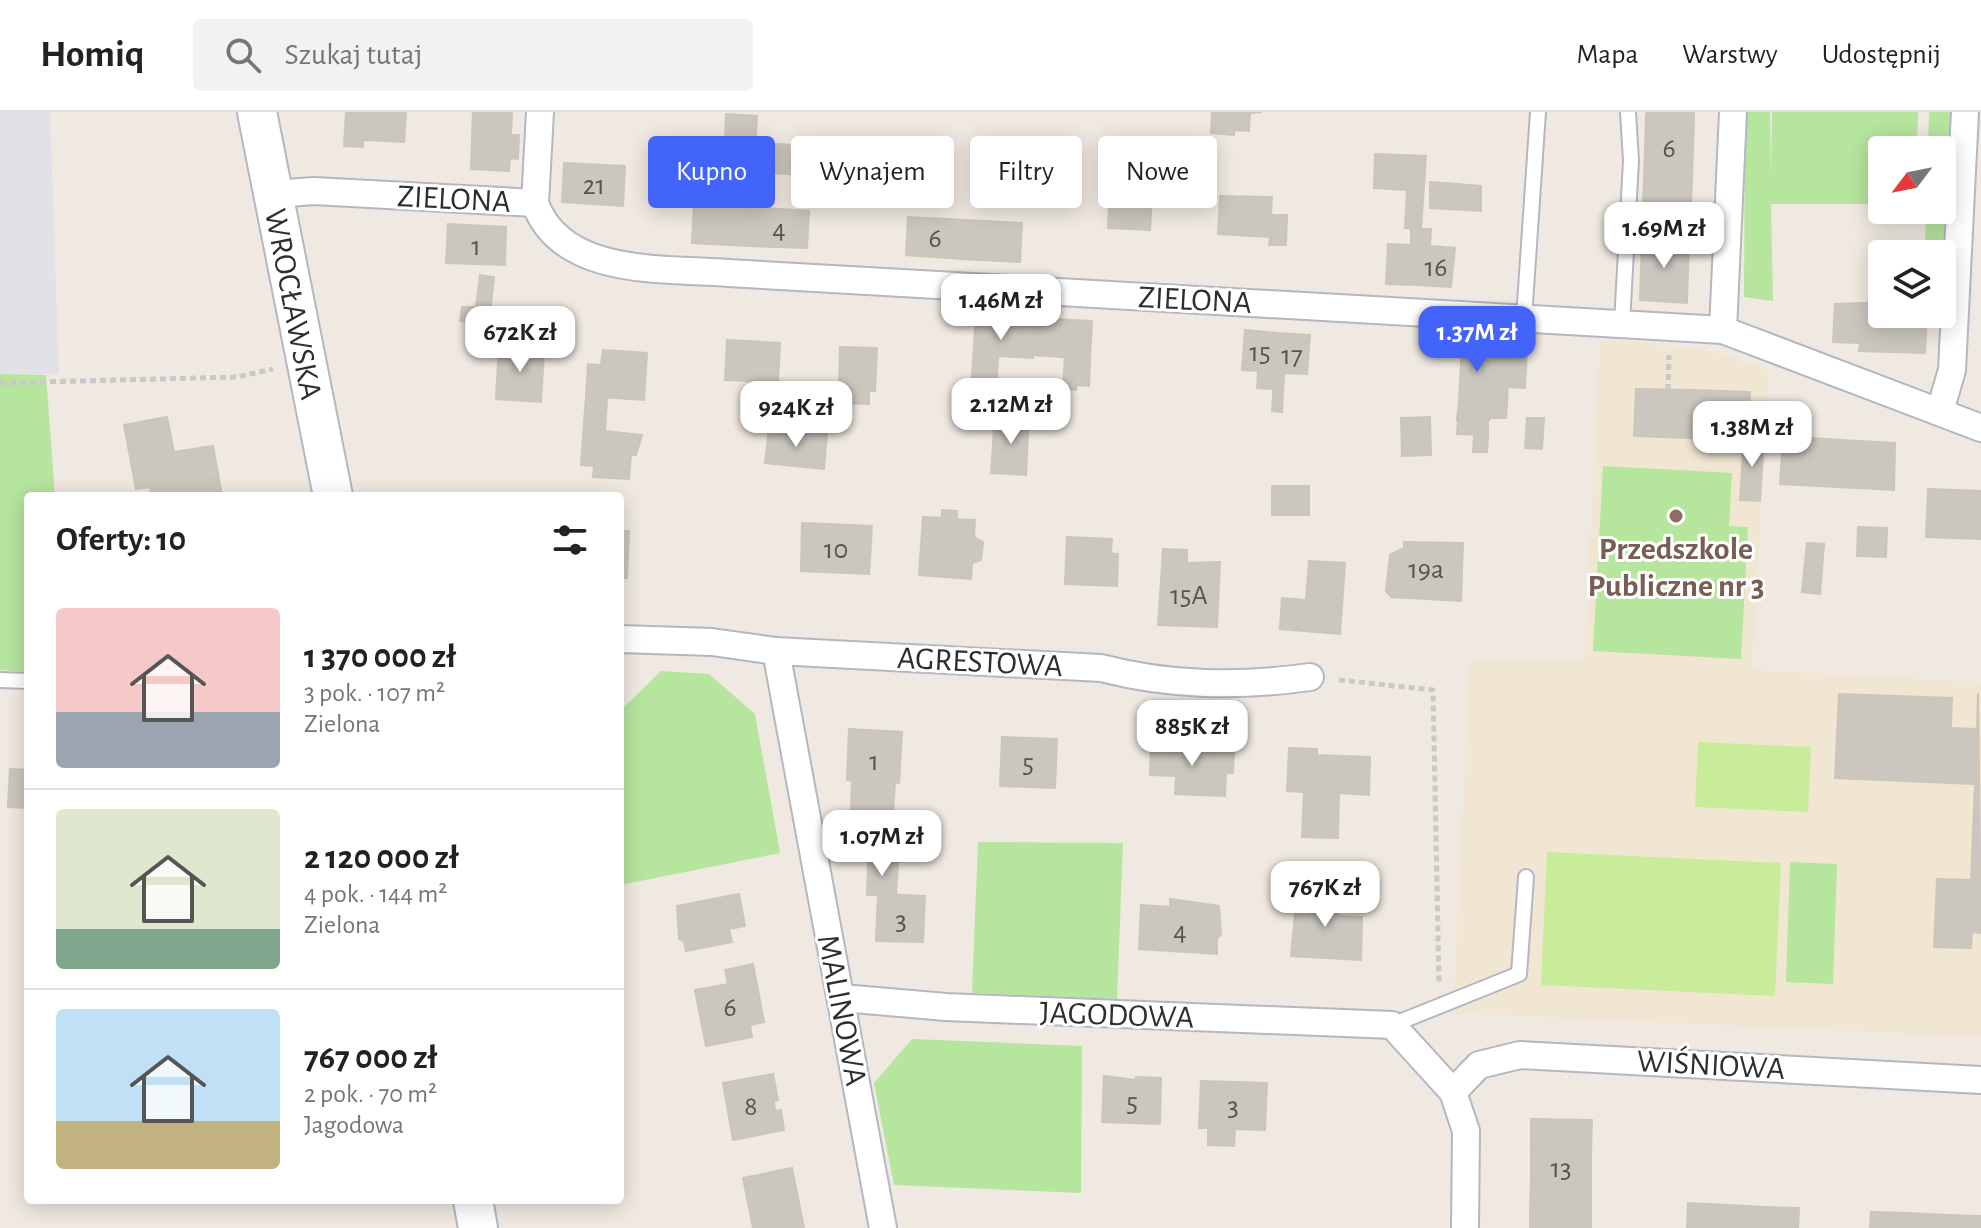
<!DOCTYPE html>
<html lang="pl">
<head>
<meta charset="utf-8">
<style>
  :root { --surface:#fff; --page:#f2f2f2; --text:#222; --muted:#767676; --line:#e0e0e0; --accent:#4264fb }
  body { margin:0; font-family:"Alegreya Sans",sans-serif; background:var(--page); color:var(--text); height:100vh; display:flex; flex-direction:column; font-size:30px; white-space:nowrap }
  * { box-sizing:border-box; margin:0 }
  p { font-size:26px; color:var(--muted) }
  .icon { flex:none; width:44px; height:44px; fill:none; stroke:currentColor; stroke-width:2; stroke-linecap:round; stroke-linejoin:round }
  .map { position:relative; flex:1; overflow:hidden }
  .panel { position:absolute; left:24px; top:380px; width:600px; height:712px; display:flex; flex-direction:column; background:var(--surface); border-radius:8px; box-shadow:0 4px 20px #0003 }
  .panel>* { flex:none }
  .hud { position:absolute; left:648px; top:24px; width:760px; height:72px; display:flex; gap:16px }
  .needle { width:52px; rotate:238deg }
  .tools { position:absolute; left:1868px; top:24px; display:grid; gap:16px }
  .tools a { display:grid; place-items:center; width:88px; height:88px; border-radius:8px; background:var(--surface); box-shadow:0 4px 20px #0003; font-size:40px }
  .price { position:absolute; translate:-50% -68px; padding:0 18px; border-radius:16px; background:#fff; color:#222; font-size:26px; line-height:52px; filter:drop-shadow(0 2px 4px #0008) }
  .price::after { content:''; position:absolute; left:50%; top:48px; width:24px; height:18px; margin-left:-12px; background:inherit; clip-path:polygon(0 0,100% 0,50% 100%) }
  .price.active { background:var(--accent); color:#fff }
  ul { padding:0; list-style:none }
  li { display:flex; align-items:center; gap:24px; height:200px; padding:0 32px }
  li+li { border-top:2px solid var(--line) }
  li span { display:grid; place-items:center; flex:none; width:224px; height:160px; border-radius:8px; color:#555 }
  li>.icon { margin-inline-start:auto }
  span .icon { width:96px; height:96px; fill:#fffc; stroke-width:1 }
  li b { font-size:34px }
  h2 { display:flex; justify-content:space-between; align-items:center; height:96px; padding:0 32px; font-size:34px }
  .tag { padding:0 28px; border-radius:8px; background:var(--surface); box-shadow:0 4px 20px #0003; font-size:28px; line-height:72px }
  .tag.active { background:var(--accent); color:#fff }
  header { display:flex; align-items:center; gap:48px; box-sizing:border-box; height:112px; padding:0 40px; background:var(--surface); border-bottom:2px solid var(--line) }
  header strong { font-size:38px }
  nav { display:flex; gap:44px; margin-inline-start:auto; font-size:28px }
  .search { width:560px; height:72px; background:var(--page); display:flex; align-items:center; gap:20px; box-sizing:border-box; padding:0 28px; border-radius:8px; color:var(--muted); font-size:30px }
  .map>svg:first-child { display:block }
</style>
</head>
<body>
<header>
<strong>Homiq</strong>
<div class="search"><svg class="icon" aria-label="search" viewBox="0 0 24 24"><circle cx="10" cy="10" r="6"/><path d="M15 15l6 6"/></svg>Szukaj tutaj</div>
<nav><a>Mapa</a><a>Warstwy</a><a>Udostępnij</a></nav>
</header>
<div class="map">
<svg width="1981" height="1116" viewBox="0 0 1981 1116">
  <rect width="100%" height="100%" fill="#efe9e1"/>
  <polygon fill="#e3e1e8" points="0,0 50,0 59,262 0,262"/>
  <polygon fill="#f0e6d1" points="1600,228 1636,229 1716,240 1769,258 1752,558 1981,570 1981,925 1453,901 1470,548 1584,550"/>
  <g fill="#b6e59e">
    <polygon points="1745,0 1770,0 1771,65 1772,0 1918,0 1917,38 1882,38 1882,92 1771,92 1773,189 1744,185"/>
    <polygon points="1929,0 1960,0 1948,179 1942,178 1942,142 1925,142 1926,98 1942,98 1942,38 1928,38"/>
    <polygon points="0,262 46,263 55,384 28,384 28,560 0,558"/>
    <polygon points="1603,354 1732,361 1729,414 1748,415 1741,547 1593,539"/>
    <polygon points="661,559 709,562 755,602 780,741 620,773 620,599"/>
    <polygon points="978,730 1123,731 1117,887 972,881"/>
    <polygon points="1790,750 1837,752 1833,872 1786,870"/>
    <polygon points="912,927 1082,934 1081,1081 894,1073 874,971"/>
  </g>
  <g fill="#c9ec9a">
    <polygon points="1698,630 1811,635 1808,700 1695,695"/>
    <polygon points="1547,740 1781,751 1775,884 1541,873"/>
  </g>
  <g fill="#cbc7bf" stroke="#cbc5ba" stroke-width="2">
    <polygon points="346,0 406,0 404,30 363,28 363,35 344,34"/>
    <polygon points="473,0 512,0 511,23 519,23 518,47 510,46 509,59 471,57"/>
    <polygon points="1212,0 1262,0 1250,1 1249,19 1234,18 1234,23 1211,21"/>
    <polygon points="1647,0 1694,0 1694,6 1646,3"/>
    <polygon points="726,2 757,4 754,57 724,55"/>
    <polygon points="1646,3 1694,6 1692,68 1644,65"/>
    <polygon points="757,31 793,33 791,62 768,61 767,80 753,79"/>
    <polygon points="1164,35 1193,36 1190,78 1161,76"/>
    <polygon points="1375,42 1426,44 1421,117 1405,116 1407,78 1374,76"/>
    <polygon points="1125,47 1154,49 1150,118 1108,116 1110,75 1124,77"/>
    <polygon points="564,51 625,54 623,94 562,90"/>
    <polygon points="1644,65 1692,68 1689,129 1642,126"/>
    <polygon points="1430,70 1481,74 1481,99 1430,96"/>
    <polygon points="1220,84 1272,85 1271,103 1287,103 1286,133 1269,133 1270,125 1218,122"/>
    <polygon points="694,91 751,95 749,134 692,131"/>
    <polygon points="751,95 809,99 807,136 749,134"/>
    <polygon points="908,105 965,108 962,147 906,143"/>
    <polygon points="965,108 1022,111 1020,150 962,147"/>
    <polygon points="448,112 506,115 505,153 446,151"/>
    <polygon points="1411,116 1421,117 1417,173 1386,172 1388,132 1411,133"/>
    <polygon points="1421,117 1431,117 1430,134 1455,136 1451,175 1417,173"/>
    <polygon points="1642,126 1689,129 1687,191 1640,188"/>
    <polygon points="480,163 494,165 489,211 460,209 462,195 476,195"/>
    <polygon points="1862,191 1882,191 1882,202 1927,202 1925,241 1859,239 1860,231 1833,230 1835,192"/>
    <polygon points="976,202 1035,206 1033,246 998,244 997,267 972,265"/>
    <polygon points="1035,206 1092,209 1090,247 1033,243"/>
    <polygon points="1245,218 1277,221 1273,277 1257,276 1258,259 1242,258"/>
    <polygon points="1277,221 1310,223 1307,262 1284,261 1282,300 1272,299"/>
    <polygon points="727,228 780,231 778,271 764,270 763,280 749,280 749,269 725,268"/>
    <polygon points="499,232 544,240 541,290 496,287"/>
    <polygon points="1462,232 1494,234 1492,291 1459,289"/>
    <polygon points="1494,234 1527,236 1525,276 1492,274"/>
    <polygon points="840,235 877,236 875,279 869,279 869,292 843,291 844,278 839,278"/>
    <polygon points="603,238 647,241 644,288 586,284 588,252 601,253"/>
    <polygon points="1065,245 1090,247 1089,274 1077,273 1076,278 1063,277"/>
    <polygon points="1492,274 1508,274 1506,306 1491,306"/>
    <polygon points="1636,277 1693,278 1691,326 1634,324"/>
    <polygon points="1693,278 1750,280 1748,328 1691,326"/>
    <polygon points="586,284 607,286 605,319 642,323 636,343 631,343 629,367 593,365 594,354 581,353"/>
    <polygon points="1459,289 1492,291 1491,306 1488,309 1457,308"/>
    <polygon points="1007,302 1029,303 1026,363 991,361 994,316 1006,317"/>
    <polygon points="167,305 174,340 213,334 219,367 136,377 124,313"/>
    <polygon points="1430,305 1431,343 1402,344 1401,306"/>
    <polygon points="1527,306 1544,306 1542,337 1525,336"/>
    <polygon points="1458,308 1488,309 1488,323 1457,322"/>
    <polygon points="769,316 827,322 824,357 765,351"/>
    <polygon points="1474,322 1488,323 1487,340 1473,340"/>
    <polygon points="1783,324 1840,328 1837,375 1780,372"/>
    <polygon points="1748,325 1764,326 1760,389 1740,388 1744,328"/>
    <polygon points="1840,328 1895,331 1894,378 1837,375"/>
    <polygon points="219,367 222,384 151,384 150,376"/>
    <rect x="1272" y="374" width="37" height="29"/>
    <polygon points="1928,377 1981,379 1980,427 1926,425"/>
    <polygon points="942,398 957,399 957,407 975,408 974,425 983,430 981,448 972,451 971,467 919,463 923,405 942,406"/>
    <polygon points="802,411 872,414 869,462 801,459"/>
    <polygon points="1858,415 1887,416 1886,445 1857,444"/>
    <polygon points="620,419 629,419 627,466 620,466"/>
    <polygon points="1067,425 1112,427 1111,441 1118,442 1117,474 1065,472"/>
    <polygon points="1404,430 1463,431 1461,489 1391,485 1386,479 1390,443 1404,436"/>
    <polygon points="1807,431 1824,432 1820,482 1802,480"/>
    <polygon points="1163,437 1187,438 1187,451 1220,450 1217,515 1158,513"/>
    <polygon points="1309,449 1345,451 1340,522 1280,517 1282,486 1306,488"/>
    <polygon points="1978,581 1981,821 1972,820 1971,836 1934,835 1937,767 1971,768 1975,672 1835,666 1839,582 1952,586 1951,616 1977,617"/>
    <polygon points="849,617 902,620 899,671 895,670 893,700 851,698 852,669 847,668"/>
    <polygon points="1002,625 1057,627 1055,676 1000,674"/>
    <polygon points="1151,631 1192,632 1192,638 1234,640 1233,661 1226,661 1225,684 1175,682 1176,664 1150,663"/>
    <polygon points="1289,636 1317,637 1317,643 1370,645 1369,683 1339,681 1338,726 1302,725 1304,680 1287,679"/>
    <polygon points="10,657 28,658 28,696 8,695"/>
    <polygon points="868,749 898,750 896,783 867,783"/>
    <polygon points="1297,781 1338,783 1338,804 1362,805 1361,848 1291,844"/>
    <polygon points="739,782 745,814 729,817 732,830 686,839 684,829 679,827 677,794"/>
    <polygon points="878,782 925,784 923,830 876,829"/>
    <polygon points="1170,787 1219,794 1221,823 1217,826 1217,842 1139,837 1141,793 1170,795"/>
    <polygon points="753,852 764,910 750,913 752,925 706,934 695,878 728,872 725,858"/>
    <polygon points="773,962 778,988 774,989 775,999 781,998 784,1018 733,1028 723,971"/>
    <polygon points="1104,964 1136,968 1136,965 1161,966 1160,1012 1102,1010"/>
    <polygon points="1201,969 1267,971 1265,1018 1235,1017 1234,1034 1208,1033 1208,1016 1199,1016"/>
    <polygon points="1531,1007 1592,1008 1591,1040 1531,1039"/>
    <polygon points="1531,1039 1591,1040 1591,1071 1531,1070"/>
    <polygon points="792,1056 804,1116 753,1116 743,1066"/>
    <polygon points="1531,1070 1591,1071 1591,1103 1530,1102"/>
    <polygon points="1688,1091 1727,1093 1725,1116 1687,1116"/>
    <polygon points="1727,1093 1763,1095 1762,1116 1725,1116"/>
    <polygon points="1763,1095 1799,1096 1798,1116 1762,1116"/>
    <polygon points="1871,1100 1909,1101 1908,1116 1870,1116"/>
    <polygon points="1909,1101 1946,1103 1945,1116 1908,1116"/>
    <polygon points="1530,1102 1591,1103 1591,1116 1530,1116"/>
    <polygon points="1946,1103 1981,1104 1981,1116 1945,1116"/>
  </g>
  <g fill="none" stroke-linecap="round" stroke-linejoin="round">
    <defs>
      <g id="lane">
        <polyline points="1524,206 1538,0"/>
        <polyline points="1622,211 1631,49 1628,0"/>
        <polyline points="0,568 28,569"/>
        <polyline points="1392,913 1519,862 1526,765"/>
      </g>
      <g id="street">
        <path d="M540 0 535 91C561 165 664 156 728 161L1723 218 1981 316"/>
        <polyline points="273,82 314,79 535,91"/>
        <polyline points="1723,218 1733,0"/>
        <polyline points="1940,299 1952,258 1965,0"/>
        <path d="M620 527 712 530 776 539 1101 556C1171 574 1238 575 1310 565"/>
        <polyline points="776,539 883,1116"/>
        <polyline points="842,886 946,895 1392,913 1453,980 1466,1019 1465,1116"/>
        <polyline points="1453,980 1479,953 1520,943 1981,968"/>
      </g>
      <g id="secondary">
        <polyline points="257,0 333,384"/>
        <polyline points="473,1088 478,1116"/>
      </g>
    </defs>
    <use href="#lane" stroke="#b4b7c1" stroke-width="18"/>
    <use href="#street" stroke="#b4b7c1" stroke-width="30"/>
    <use href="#secondary" stroke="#b4b7c1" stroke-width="42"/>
    <g stroke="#c9c9c9" stroke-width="5" stroke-dasharray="6 4" stroke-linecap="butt">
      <polyline points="0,271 237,265 273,257"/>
      <polyline points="1668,278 1669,243"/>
      <polyline points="1339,568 1433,578 1439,872"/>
    </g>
    <use href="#lane" stroke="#fff" stroke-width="14"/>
    <use href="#street" stroke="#fff" stroke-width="26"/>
    <use href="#secondary" stroke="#fff" stroke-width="38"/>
  </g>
  <circle fill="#8d6e63" stroke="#fff" stroke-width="3" cx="1676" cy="404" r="8"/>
  <g text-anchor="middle" stroke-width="6" stroke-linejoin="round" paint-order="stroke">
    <g font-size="28" fill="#555452">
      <text x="1669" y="45">6</text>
      <text x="594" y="82">21</text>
      <text x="779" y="126">4</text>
      <text x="935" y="135">6</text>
      <text x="476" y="143">1</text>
      <text x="1436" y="164">16</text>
      <text x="1260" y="249">15</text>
      <text x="1292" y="252">17</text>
      <text x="836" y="446">10</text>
      <text x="1426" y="466">19a</text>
      <text x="1189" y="492">15A</text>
      <text x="874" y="658">1</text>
      <text x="1028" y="660">5</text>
      <text x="901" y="817">3</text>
      <text x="1180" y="828">4</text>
      <text x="730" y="904">6</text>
      <text x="1132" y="999">5</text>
      <text x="751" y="1003">8</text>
      <text x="1233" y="1003">3</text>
      <text x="1561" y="1065">13</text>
    </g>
    <g font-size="32" fill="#2e2e2e" stroke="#fff">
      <text transform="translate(454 86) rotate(3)" y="11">ZIELONA</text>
      <text transform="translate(1195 187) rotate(3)" y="11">ZIELONA</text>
      <text transform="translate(294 192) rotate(79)" y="11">WROCŁAWSKA</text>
      <text transform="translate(980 549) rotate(3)" y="11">AGRESTOWA</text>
      <text transform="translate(843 898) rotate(79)" y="11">MALINOWA</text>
      <text transform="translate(1117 902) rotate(2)" y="11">JAGODOWA</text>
      <text transform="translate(1711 952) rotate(3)" y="11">WIŚNIOWA</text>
    </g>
    <g font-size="32" font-weight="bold" fill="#785e54" stroke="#fff">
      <text x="1676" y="447">Przedszkole<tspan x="1676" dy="37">Publiczne nr 3</tspan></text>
    </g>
  </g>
</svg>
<div class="tools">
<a><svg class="needle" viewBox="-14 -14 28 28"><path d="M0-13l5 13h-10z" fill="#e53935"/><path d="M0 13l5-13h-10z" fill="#767676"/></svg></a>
<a><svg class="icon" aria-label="layers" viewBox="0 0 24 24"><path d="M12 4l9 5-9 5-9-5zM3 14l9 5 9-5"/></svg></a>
</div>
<b class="price" style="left:1664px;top:158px">1.69M zł</b>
<b class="price" style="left:1001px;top:230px">1.46M zł</b>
<b class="price" style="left:520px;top:262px">672K zł</b>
<b class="price active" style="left:1477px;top:262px">1.37M zł</b>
<b class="price" style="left:1011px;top:334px">2.12M zł</b>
<b class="price" style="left:796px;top:337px">924K zł</b>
<b class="price" style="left:1752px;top:357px">1.38M zł</b>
<b class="price" style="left:1192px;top:656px">885K zł</b>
<b class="price" style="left:882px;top:766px">1.07M zł</b>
<b class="price" style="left:1325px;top:817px">767K zł</b>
<div class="hud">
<a class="tag active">Kupno</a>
<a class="tag">Wynajem</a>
<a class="tag">Filtry</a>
<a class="tag">Nowe</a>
</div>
<section class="panel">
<h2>Oferty: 10<svg class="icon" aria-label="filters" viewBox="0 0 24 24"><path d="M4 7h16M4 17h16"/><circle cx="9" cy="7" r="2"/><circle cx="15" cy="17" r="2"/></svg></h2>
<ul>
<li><span style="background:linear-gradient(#f6c9c9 65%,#9aa5b1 0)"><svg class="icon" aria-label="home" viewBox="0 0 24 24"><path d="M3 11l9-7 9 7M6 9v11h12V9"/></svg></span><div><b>1 370 000 zł</b><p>3 pok. · 107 m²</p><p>Zielona</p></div></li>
<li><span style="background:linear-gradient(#dfe7d0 75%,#7fa58c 0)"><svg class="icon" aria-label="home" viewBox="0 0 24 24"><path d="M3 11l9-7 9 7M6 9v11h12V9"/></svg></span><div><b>2 120 000 zł</b><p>4 pok. · 144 m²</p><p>Zielona</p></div></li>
<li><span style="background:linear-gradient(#bfe0f5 70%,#c2b280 0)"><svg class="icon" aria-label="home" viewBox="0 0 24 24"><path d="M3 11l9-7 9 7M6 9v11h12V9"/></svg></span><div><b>767 000 zł</b><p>2 pok. · 70 m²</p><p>Jagodowa</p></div></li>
</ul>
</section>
</div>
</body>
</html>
